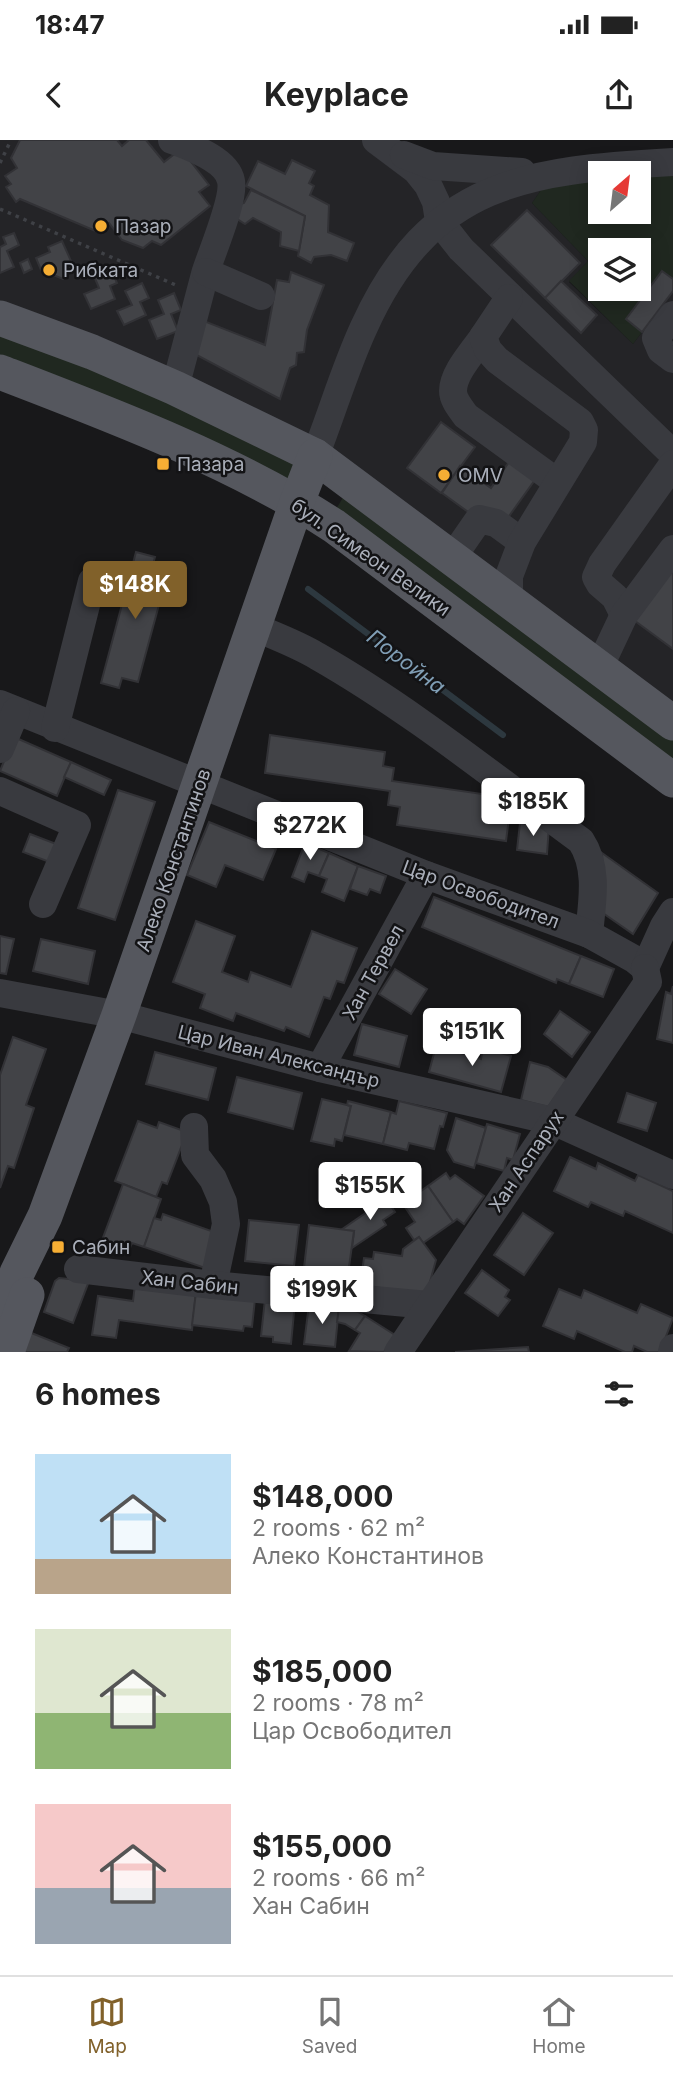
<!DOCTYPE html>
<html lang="en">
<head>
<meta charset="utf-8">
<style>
  :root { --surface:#fff; --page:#f6f6f6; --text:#222; --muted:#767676; --line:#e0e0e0; --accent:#81612a }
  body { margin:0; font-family:Inter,sans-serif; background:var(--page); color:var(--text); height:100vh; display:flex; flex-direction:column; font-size:26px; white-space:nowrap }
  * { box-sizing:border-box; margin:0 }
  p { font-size:23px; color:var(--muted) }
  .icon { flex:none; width:38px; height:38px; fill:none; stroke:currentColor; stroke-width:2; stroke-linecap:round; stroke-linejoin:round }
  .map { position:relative; height:1212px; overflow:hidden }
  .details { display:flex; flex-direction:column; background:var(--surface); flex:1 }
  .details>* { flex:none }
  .needle { width:46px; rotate:28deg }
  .controls { position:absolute; left:588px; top:21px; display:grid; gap:14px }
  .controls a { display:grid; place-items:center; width:63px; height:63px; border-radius:0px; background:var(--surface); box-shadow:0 4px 18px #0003; font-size:35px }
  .price { position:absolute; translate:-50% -60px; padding:0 16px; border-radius:7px; background:#fff; color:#222; font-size:23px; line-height:46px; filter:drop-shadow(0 2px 4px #0008) }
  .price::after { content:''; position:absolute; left:50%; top:42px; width:21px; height:16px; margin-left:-10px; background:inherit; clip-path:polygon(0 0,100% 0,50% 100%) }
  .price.on { background:var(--accent); color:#fff }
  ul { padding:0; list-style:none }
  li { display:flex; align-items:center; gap:21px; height:175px; padding:0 35px }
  li span { display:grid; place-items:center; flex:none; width:196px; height:140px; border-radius:0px; color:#555 }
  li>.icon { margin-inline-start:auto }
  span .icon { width:84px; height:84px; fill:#fffc; stroke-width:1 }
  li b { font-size:30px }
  h2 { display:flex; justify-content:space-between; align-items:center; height:84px; padding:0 35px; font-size:30px }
  .status { display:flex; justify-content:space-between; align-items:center; height:49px; padding:0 35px; background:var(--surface); direction:ltr }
  .status svg { height:19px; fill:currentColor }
  header { display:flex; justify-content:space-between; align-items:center; height:91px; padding:0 35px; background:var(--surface); font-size:32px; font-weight:700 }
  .dock { display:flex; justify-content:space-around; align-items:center; height:98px; border-top:2px solid var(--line); background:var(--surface); font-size:19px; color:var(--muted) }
  .dock a { display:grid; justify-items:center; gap:4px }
  .dock .on { color:var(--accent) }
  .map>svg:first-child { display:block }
</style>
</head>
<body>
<div class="status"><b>18:47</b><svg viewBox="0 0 49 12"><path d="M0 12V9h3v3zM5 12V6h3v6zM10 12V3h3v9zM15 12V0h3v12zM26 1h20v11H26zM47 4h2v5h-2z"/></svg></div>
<header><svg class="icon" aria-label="back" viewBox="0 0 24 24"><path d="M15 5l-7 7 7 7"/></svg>Keyplace<svg class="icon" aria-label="share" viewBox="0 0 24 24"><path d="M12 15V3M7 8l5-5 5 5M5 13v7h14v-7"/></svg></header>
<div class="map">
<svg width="673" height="1212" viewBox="0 0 673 1212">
  <rect width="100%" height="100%" fill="#18181a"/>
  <polygon fill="#242427" points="0,0 376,0 391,9 553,33 532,63 588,121 569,142 633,204 673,151 673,583 357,345 0,178"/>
  <g fill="#202820" fill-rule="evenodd">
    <path d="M673 22V151L633 204 569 141 588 121 532 63 553 33ZM600 33H639V72H600ZM600 110H639V149H600Z"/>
    <polygon points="0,178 315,316 297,362 0,232"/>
    <polygon points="348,349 673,597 673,633 332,376"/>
  </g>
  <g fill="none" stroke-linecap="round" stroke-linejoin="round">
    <polyline stroke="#2d383f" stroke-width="6" points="308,449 503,595"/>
  </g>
  <g fill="#424347" stroke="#323236" stroke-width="2">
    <polygon points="20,0 117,0 122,6 129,0 146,0 164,22 181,9 209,45 199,52 210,66 161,105 152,101 143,108 122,100 109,83 98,92 20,59 16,62 6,47 11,44 5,36 17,28 11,18"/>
    <polygon points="292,20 315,31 309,43 314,46 310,55 329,65 328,92 354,103 347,121 331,115 314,117 311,123 298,116 305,76 246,46 258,21 285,34"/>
    <polygon points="251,50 305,76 299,111 280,106 281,92 253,78 245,84 234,77 238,65 244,63"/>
    <polygon points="527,70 580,123 545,158 491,105"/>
    <polygon points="14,93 19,105 7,111 14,127 0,133 0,107 6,104 3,97"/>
    <polygon points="62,101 71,121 63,139 41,130 36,118 50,112 48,107"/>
    <polygon points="28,119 32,129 24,133 20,123"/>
    <polygon points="111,129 117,143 110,146 115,159 91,169 84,154 99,148 94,136"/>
    <polygon points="662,131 673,139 673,151 642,192 626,179"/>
    <polygon points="291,132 324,145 307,190 304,212 297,213 296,225 290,228 280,259 189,211 199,179 265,205 277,140 289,142"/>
    <polygon points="561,141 597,175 581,193 545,158"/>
    <polygon points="142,143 149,158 140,162 146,175 124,185 117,171 132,165 125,151"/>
    <polygon points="174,153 181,170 171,174 178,191 157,199 149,180 164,174 158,160"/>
    <polygon points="441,282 475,307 441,353 407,328"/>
    <polygon points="511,319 537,337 497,393 442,353 460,326 491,348"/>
    <polygon points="136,412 155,417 153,424 169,428 138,542 122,538 119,548 101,543"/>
    <polygon points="673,421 673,509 631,478"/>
    <polygon points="270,595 385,612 383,626 394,628 392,641 503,657 500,677 509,678 506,701 397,685 400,667 388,665 390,651 265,633"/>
    <polygon points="14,597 71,622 57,656 0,631"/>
    <polygon points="71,622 111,640 104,655 64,637"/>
    <polygon points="118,650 155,662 115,780 78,768"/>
    <polygon points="209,682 276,709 263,740 225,725 216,747 187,735"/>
    <polygon points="520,683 549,686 547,714 517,710"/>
    <polygon points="30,694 59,705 52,723 23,712"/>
    <polygon points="305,703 329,713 319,736 308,732 304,742 292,737"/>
    <polygon points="329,713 358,726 344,761 322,752 327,739 319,736"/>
    <polygon points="602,713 658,753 633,794 600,771 604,765"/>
    <polygon points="358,726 386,736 380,753 370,749 367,755 350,749"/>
    <polygon points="434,757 581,816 569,844 557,839 556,843 422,787"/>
    <polygon points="196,781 235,796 222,832 248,842 251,832 291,847 312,791 357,808 344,843 337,841 330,859 324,857 309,897 286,887 284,891 236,873 233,881 200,868 205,854 173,842"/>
    <polygon points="0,796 14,799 6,834 0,833"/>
    <polygon points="41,799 95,811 88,844 33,831"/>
    <polygon points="581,816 614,829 603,857 569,844"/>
    <polygon points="395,829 427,849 411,874 379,854"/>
    <polygon points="673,846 673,903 657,899 666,852 671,854"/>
    <polygon points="441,870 474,887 465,904 433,887"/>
    <polygon points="560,871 590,892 572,917 544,894"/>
    <polygon points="362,884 407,896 399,927 354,915"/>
    <polygon points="13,897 46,909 26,965 34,968 14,1028 8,1026 0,1048 0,935"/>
    <polygon points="436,906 481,919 483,908 511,916 501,952 429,932"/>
    <polygon points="155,912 216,928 208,960 146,944"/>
    <polygon points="530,922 548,927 567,940 548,967 521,960"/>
    <polygon points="237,937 302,953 293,989 228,972"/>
    <polygon points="627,953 656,963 647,991 618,982"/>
    <polygon points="322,959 351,966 342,1001 335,999 334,1006 311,1001"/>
    <polygon points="348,961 391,972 383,1004 344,995 351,966 347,965"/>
    <polygon points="399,961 447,973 443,987 440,986 434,1009 409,1003 407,1010 383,1004 391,972 396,974"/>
    <polygon points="456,978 486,988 474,1028 454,1022 447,1010"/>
    <polygon points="138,981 157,988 159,982 187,992 167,1044 162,1042 156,1057 115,1041"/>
    <polygon points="487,984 520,994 513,1020 507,1018 504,1031 476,1023"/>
    <polygon points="570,1017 596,1029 598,1023 635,1041 638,1035 673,1051 673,1093 625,1071 623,1076 591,1062 588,1067 554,1051"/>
    <polygon points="446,1033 450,1039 455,1035 484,1056 464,1084 457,1079 453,1082 428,1046"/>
    <polygon points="123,1044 161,1059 144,1107 132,1103 128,1113 101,1103"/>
    <polygon points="428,1046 453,1082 423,1103 419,1097 414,1100 406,1088 415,1082 403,1064"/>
    <polygon points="386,1059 395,1072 383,1080 386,1085 352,1108 354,1091 341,1090"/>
    <polygon points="523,1073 553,1093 524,1135 494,1115"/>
    <polygon points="163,1074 217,1093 205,1128 144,1107 154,1078 161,1080"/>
    <polygon points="249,1080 299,1085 294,1126 245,1121"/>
    <polygon points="309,1085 354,1091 348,1134 304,1128"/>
    <polygon points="419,1097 436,1120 428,1149 420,1154 360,1145 364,1118 373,1119 374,1112 402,1116 403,1109"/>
    <polygon points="482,1130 509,1150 505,1157 510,1160 498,1176 465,1153"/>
    <polygon points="59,1138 89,1141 73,1183 44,1172 55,1141"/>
    <polygon points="135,1144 196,1152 192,1190 119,1180 116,1198 92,1195 98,1156 133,1161"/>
    <polygon points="559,1149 581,1158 584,1150 637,1173 641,1164 673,1178 660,1212 647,1212 634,1206 632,1212 625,1212 577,1191 574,1199 543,1186"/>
    <polygon points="196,1152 255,1159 252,1187 244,1186 243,1191 192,1185"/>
    <polygon points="265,1159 295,1162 291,1204 273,1202 273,1197 261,1196"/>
    <polygon points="309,1164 339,1168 335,1207 304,1204"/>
    <polygon points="339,1168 351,1168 365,1176 355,1190 345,1184 337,1182"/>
    <polygon points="365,1176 395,1195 384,1212 349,1211 360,1193 355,1190"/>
    <polygon points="24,1190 69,1208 67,1212 16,1212"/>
    <polygon points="528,1207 529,1212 455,1212"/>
  </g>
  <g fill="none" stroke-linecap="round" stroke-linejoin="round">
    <g stroke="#3f4146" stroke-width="3.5" stroke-dasharray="3.5 5" stroke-linecap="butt">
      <polyline points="0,23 11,0"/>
      <polyline points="0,69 178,146"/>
    </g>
    <g stroke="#393a3f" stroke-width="28">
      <path d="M172 0C190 7 227 19 231 41 235 59 211 114 205 134 195 172 185 210 175 248"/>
      <polyline points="376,0 416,30 428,45 436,62 439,81 461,109 672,313 673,317"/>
      <polyline points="404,15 433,26 522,32"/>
      <polyline points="206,132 261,156"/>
      <polyline points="673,175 656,198 661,210 673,219"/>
      <path d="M483 197C473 212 453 233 453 251 453 260 461 269 466 276L557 342"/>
      <path d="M315 316C332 273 345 228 364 187 430 41 527 30 673 22"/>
      <polyline points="452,418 479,379 496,383 522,402"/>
      <polyline points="509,461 509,436 522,402 583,302 584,290 580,282 497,220 488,210 483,197 509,158"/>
      <polyline points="624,475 615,457 600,444 596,437 602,424 673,324"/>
      <path d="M254 487C275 496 297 504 317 516 410 569 495 638 581 701 599 728 592 763 589 794"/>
      <polyline points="599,528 624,475 673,409"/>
      <polyline points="0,564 426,735 589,794 634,819 645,828"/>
      <polyline points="55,588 92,441"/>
      <polyline points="0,609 16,571"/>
      <polyline points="0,651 77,685 43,764"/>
      <polyline points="645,828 664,786 673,772"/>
      <polyline points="0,853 119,875 320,928 553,981 673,1035"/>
      <polyline points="320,928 426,735"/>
      <polyline points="194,987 195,1015 213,1039 223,1062 226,1084 213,1145"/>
      <polyline points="78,1129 213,1145 428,1165"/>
      <polyline points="398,1212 648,842 645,828"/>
      <polyline points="672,1212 673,1208"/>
    </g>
    <g stroke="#55575e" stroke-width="35">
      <polyline points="0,178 92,212 175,248 315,316 673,583"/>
      <path d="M0 232C112 275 234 321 334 386L673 640"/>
      <polyline points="0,1178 17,1133 45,1076 119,875 297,362 315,316"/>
      <polyline points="7,1212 27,1155"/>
    </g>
  </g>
  <g fill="#f6ae34" stroke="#131315" stroke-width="2.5">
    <circle cx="101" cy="86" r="7"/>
    <circle cx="49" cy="130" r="7"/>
    <rect x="156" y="317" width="14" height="14" rx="3.5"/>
    <circle cx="444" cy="335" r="7"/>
    <rect x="51" y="1100" width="14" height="14" rx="3.5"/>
  </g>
  <g text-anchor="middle" stroke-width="5" stroke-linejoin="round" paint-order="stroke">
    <g font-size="19" fill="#aaafba" stroke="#131315" text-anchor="start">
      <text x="115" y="93">Пазар</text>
      <text x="63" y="137">Рибката</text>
      <text x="177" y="331">Пазара</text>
      <text x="458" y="342">OMV</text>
      <text x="72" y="1114">Сабин</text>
    </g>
    <g font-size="19" fill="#aaafba" stroke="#131315">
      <text transform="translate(371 417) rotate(35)" y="7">бул. Симеон Велики</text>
      <text transform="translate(173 720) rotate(-71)" y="7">Алеко Константинов</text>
      <text transform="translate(481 754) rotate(20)" y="7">Цар Освободител</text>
      <text transform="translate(373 832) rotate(-61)" y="7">Хан Тервел</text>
      <text transform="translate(279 916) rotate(14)" y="7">Цар Иван Александър</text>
      <text transform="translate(526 1021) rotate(-56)" y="7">Хан Аспарух</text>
      <text transform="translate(190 1142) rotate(6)" y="7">Хан Сабин</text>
    </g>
    <g font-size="21" font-style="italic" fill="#809eb5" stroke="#131315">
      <text transform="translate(406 522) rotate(37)" y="7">Поройна</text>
    </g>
  </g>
</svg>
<div class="controls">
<a><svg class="needle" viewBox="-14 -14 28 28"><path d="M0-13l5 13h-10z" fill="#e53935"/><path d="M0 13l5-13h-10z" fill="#767676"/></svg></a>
<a><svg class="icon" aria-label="layers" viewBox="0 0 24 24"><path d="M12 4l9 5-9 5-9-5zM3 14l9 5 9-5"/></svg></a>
</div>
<b class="price on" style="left:135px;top:481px">$148K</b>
<b class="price" style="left:533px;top:698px">$185K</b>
<b class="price" style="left:310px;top:722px">$272K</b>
<b class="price" style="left:472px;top:928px">$151K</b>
<b class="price" style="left:370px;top:1082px">$155K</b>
<b class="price" style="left:322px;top:1186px">$199K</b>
</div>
<section class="details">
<h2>6 homes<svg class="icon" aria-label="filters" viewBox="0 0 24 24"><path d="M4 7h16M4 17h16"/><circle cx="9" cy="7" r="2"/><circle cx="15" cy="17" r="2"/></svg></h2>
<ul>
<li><span style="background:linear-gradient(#bfe0f5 75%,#b9a48a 0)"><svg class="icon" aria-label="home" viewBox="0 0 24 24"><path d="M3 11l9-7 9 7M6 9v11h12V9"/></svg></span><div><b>$148,000</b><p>2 rooms · 62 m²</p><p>Алеко Константинов</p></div></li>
<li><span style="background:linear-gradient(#dfe7d0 60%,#8fb573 0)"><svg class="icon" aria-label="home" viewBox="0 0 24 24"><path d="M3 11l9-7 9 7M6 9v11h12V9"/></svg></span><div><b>$185,000</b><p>2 rooms · 78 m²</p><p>Цар Освободител</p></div></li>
<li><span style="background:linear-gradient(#f6c9c9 60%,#9aa5b1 0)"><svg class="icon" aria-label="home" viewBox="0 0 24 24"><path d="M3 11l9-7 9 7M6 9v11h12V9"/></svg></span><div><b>$155,000</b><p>2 rooms · 66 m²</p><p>Хан Сабин</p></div></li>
</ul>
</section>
<nav class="dock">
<a class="on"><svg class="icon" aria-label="map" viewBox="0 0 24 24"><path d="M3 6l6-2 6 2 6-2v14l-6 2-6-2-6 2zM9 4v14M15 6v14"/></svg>Map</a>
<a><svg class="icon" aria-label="saved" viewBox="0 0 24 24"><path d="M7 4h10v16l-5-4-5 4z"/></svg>Saved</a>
<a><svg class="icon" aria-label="home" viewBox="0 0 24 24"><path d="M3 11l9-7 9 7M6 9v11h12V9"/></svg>Home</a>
</nav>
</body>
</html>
